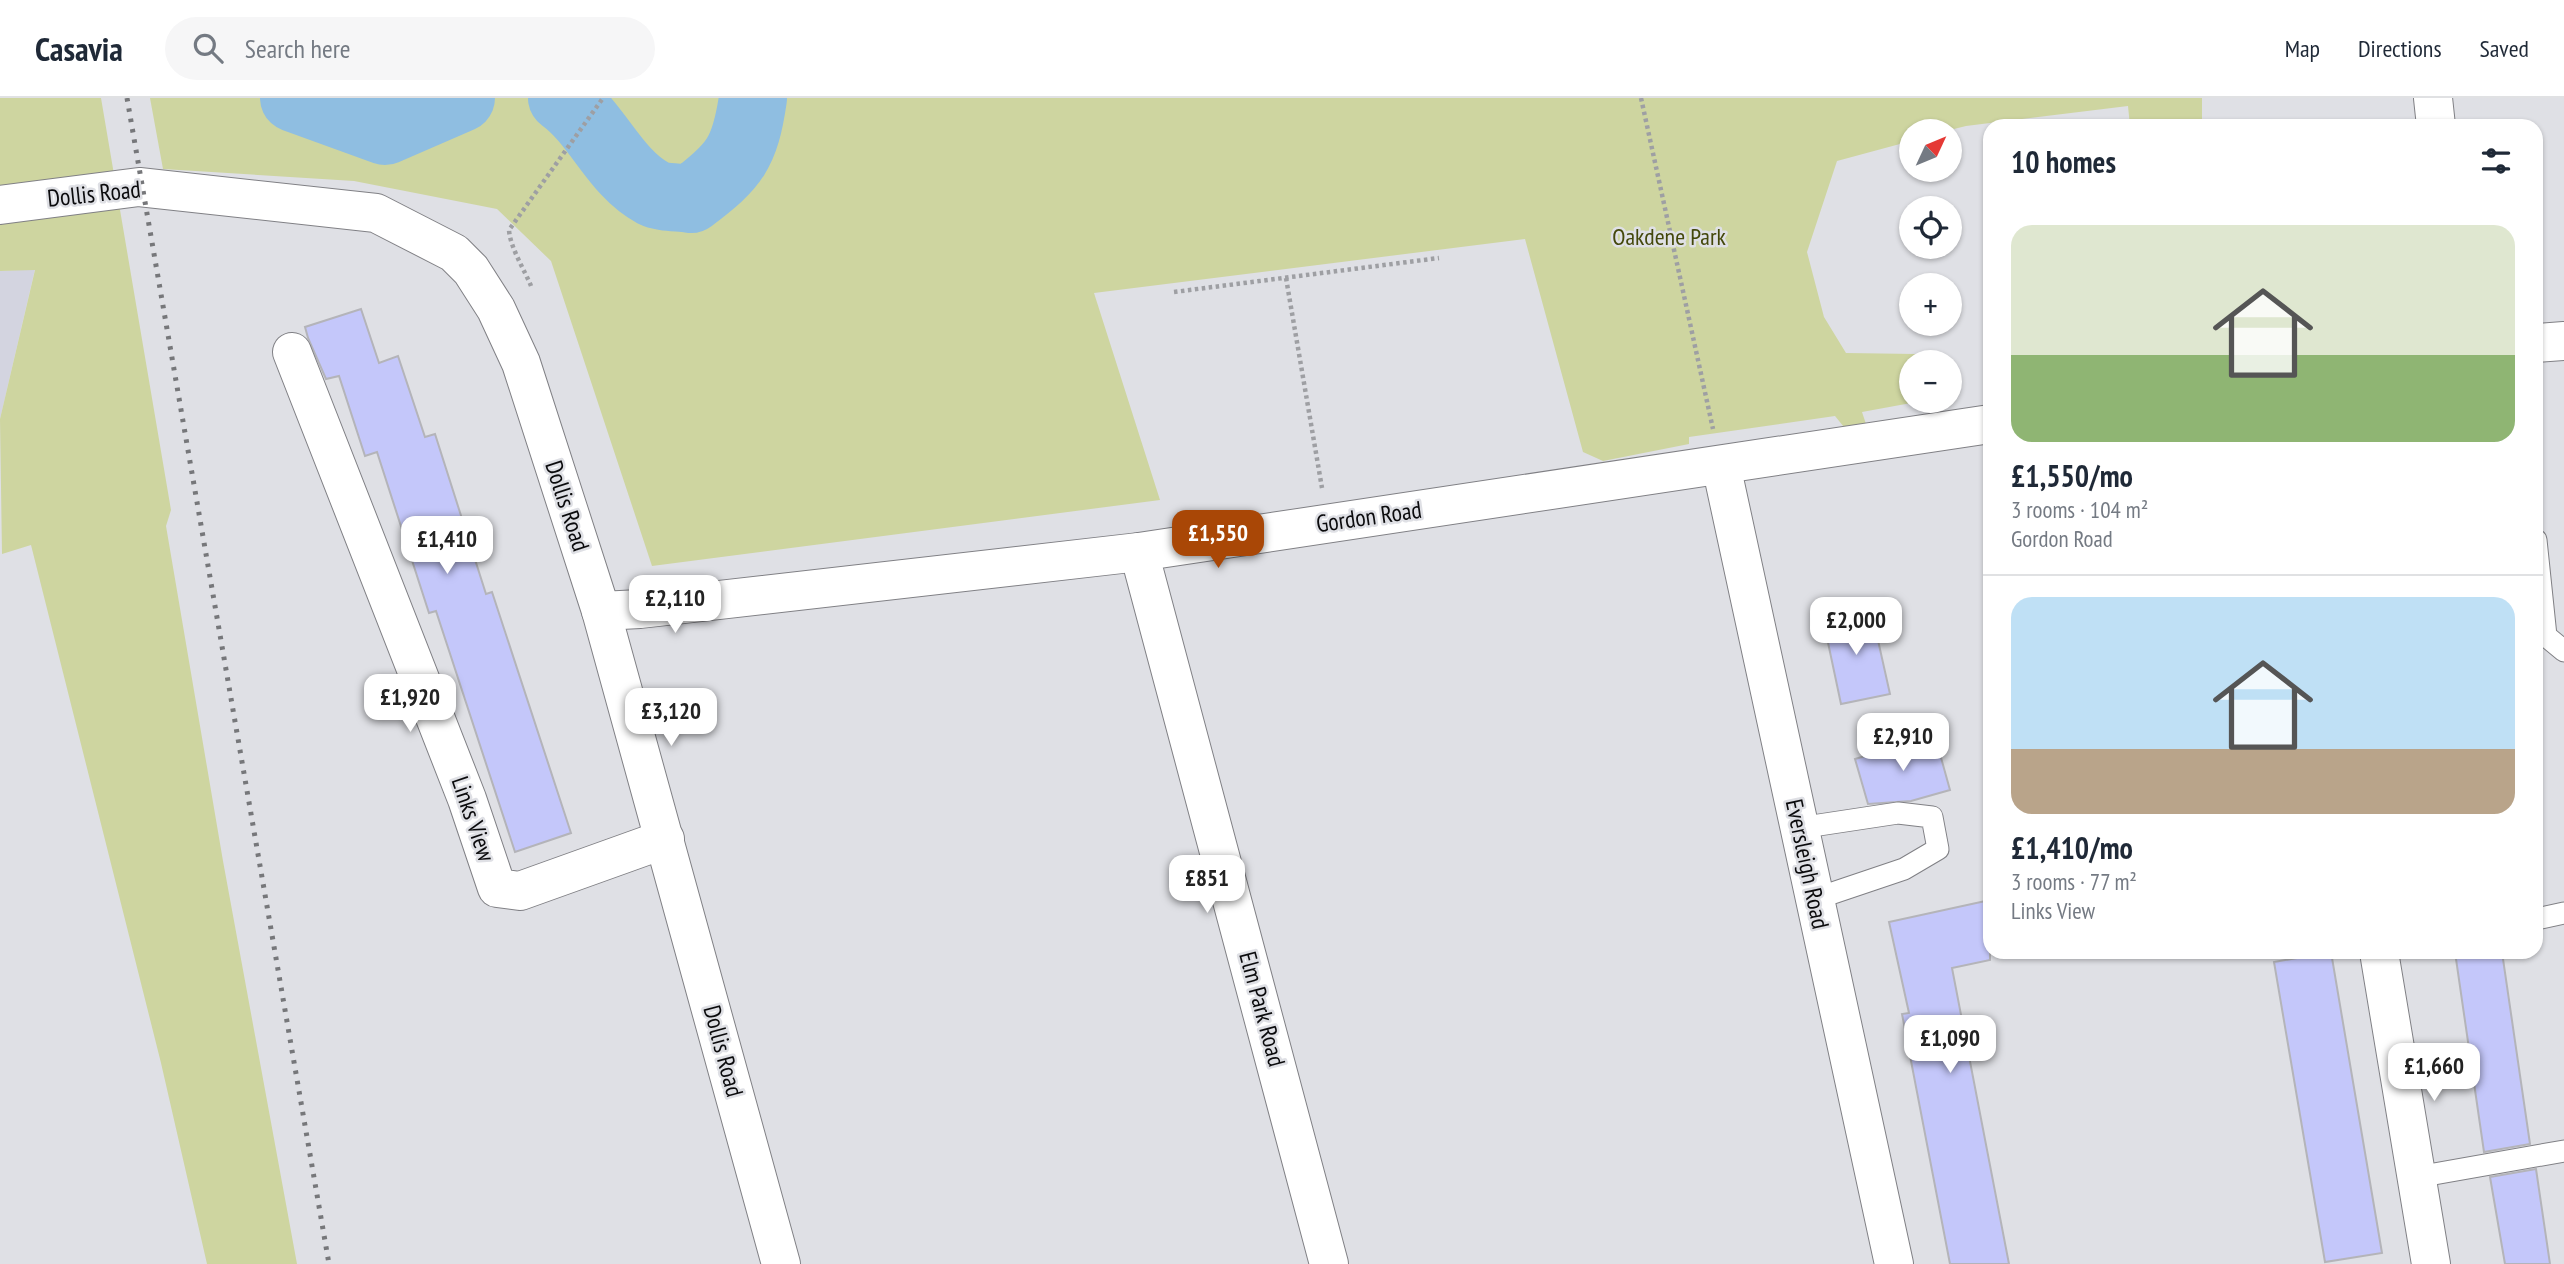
<!DOCTYPE html>
<html lang="en">
<head>
<meta charset="utf-8">
<style>
  :root { --surface:#fff; --page:#f6f6f7; --text:#1f2937; --muted:#747a83; --line:#e0e1e3; --accent:#a94706 }
  body { margin:0; font-family:"PT Sans Narrow",sans-serif; background:var(--page); color:var(--text); height:100vh; display:flex; flex-direction:column; font-size:26px; white-space:nowrap }
  * { box-sizing:border-box; margin:0 }
  p { font-size:23px; color:var(--muted) }
  .icon { flex:none; width:38px; height:38px; fill:none; stroke:currentColor; stroke-width:2; stroke-linecap:round; stroke-linejoin:round }
  .map { position:relative; flex:1; overflow:hidden }
  .details { position:absolute; left:1983px; top:21px; width:560px; height:840px; display:flex; flex-direction:column; background:var(--surface); border-radius:21px; box-shadow:0 2px 5px #0004 }
  .details>* { flex:none }
  .needle { width:46px; rotate:46deg }
  .tools { position:absolute; left:1899px; top:21px; display:grid; gap:14px }
  .tools a { display:grid; place-items:center; width:63px; height:63px; border-radius:50%; background:var(--surface); box-shadow:0 2px 5px #0004; font-size:35px }
  .price { position:absolute; translate:-50% -60px; padding:0 16px; border-radius:14px; background:#fff; color:#222; font-size:23px; line-height:46px; filter:drop-shadow(0 2px 4px #0008) }
  .price::after { content:''; position:absolute; left:50%; top:42px; width:21px; height:16px; margin-left:-10px; background:inherit; clip-path:polygon(0 0,100% 0,50% 100%) }
  .price.selected { background:var(--accent); color:#fff }
  ul { padding:0; list-style:none }
  li { display:grid; align-content:center; gap:14px; height:371px; padding:0 28px }
  li+li { border-top:2px solid var(--line) }
  li span { display:grid; place-items:center; height:217px; border-radius:21px; color:#555 }
  li>.icon { margin-inline-start:auto }
  span .icon { width:126px; height:126px; fill:#fffc; stroke-width:1 }
  li b { font-size:30px }
  h2 { display:flex; justify-content:space-between; align-items:center; height:84px; padding:0 28px; font-size:30px }
  header { display:flex; align-items:center; gap:42px; box-sizing:border-box; height:98px; padding:0 35px; background:var(--surface); border-bottom:2px solid var(--line) }
  header strong { font-size:33px }
  nav { display:flex; gap:38px; margin-inline-start:auto; font-size:24px }
  .search { width:490px; height:63px; background:var(--page); display:flex; align-items:center; gap:18px; box-sizing:border-box; padding:0 24px; border-radius:38px; color:var(--muted); font-size:26px }
  .map>svg:first-child { display:block }
</style>
</head>
<body>
<header>
<strong>Casavia</strong>
<div class="search"><svg class="icon" aria-label="search" viewBox="0 0 24 24"><circle cx="10" cy="10" r="6"/><path d="M15 15l6 6"/></svg>Search here</div>
<nav><a>Map</a><a>Directions</a><a>Saved</a></nav>
</header>
<div class="map">
<svg width="2564" height="1166" viewBox="0 0 2564 1166">
  <rect width="100%" height="100%" fill="#dfe0e5"/>
  <polygon fill="#d3d4e0" points="35,171 0,321 0,173"/>
  <g fill="#ced5a0">
    <polygon points="0,0 101,0 171,412 166,428 223,763 297,1166 207,1166 161,965 31,447 2,456 0,321 35,172 0,173"/>
    <polygon points="150,0 2202,0 2202,28 2130,28 2128,8 1966,28 1946,33 1911,33 1911,43 1837,63 1807,154 1824,219 1846,255 1916,256 1917,264 1911,264 1911,303 1922,303 1862,314 1868,332 1848,334 1835,318 1689,339 1689,346 1603,363 1583,354 1525,141 1094,195 1160,402 652,468 551,163 497,111 354,83 163,71"/>
  </g>
  <g fill="none" stroke-linecap="round" stroke-linejoin="round">
    <g stroke="#8fbee1" stroke-width="68">
      <polyline points="294,0 385,33 461,0"/>
      <path d="M562 0C598 26 614 74 653 95 663 100 680 99 691 101 735 68 745 55 753 0"/>
    </g>
  </g>
  <g fill="#c4c7fa" stroke="#b4b4b9" stroke-width="2">
    <polygon points="361,211 379,265 398,258 425,339 435,336 486,496 492,494 571,735 515,754 436,513 429,515 377,354 365,358 339,278 326,281 308,240 305,229"/>
    <polygon points="1871,511 1890,596 1841,606 1823,521"/>
    <polygon points="1935,638 1950,692 1911,703 1868,706 1855,661"/>
    <polygon points="1990,802 1990,862 1952,870 2009,1166 1950,1166 1902,916 1909,915 1889,824"/>
    <polygon points="2331,854 2382,1155 2325,1164 2274,864"/>
    <polygon points="2455,854 2502,854 2530,1046 2484,1054"/>
    <polygon points="2536,1071 2550,1166 2505,1166 2490,1079"/>
  </g>
  <g fill="none" stroke-linecap="round" stroke-linejoin="round">
    <defs>
      <g id="lane">
        <polyline points="2536,442 2546,538 2564,553"/>
        <polyline points="1799,730 1898,715 1932,719 1938,751 1904,771 1815,801"/>
        <polyline points="2536,821 2564,815"/>
        <polyline points="2417,1079 2564,1053"/>
      </g>
      <g id="street">
        <polyline points="2433,0 2436,28"/>
        <polyline points="2536,245 2564,243"/>
        <polyline points="292,254 467,701 497,790 520,793 665,741"/>
        <polyline points="1721,367 1894,1166"/>
        <polyline points="1139,454 1329,1166"/>
        <polyline points="601,513 640,511 1139,454 1990,326"/>
        <polyline points="2379,854 2431,1166"/>
      </g>
      <polyline id="secondary" points="0,107 139,89 376,115 454,155 471,172 496,211 521,265 601,513 781,1166"/>
    </defs>
    <use href="#lane" stroke="#808085" stroke-width="23"/>
    <use href="#street" stroke="#808085" stroke-width="40"/>
    <use href="#secondary" stroke="#808085" stroke-width="40"/>
    <g stroke="#9e9fa3" stroke-width="4.5" stroke-dasharray="3.5 3.5" stroke-linecap="butt">
      <polyline points="1641,0 1713,331"/>
      <polyline points="1286,180 1322,390"/>
      <path d="M531 188C524 171 510 149 509 132L603 0"/>
      <polyline points="1174,194 1439,160"/>
    </g>
    <use href="#lane" stroke="#fff" stroke-width="21"/>
    <use href="#street" stroke="#fff" stroke-width="38"/>
    <use href="#secondary" stroke="#fff" stroke-width="38"/>
    <polyline stroke="#76777a" stroke-width="5" stroke-dasharray="3.5 7" stroke-linecap="butt" points="127,0 329,1166"/>
  </g>
  <g text-anchor="middle" stroke-width="5" stroke-linejoin="round" paint-order="stroke">
    <g font-size="24" fill="#0b0b0d" stroke="#dfe0e5">
      <text transform="translate(94 96) rotate(-6)" y="8">Dollis Road</text>
      <text transform="translate(567 408) rotate(72)" y="8">Dollis Road</text>
      <text transform="translate(1369 419) rotate(-8)" y="8">Gordon Road</text>
      <text transform="translate(473 721) rotate(71)" y="8">Links View</text>
      <text transform="translate(1807 766) rotate(78)" y="8">Eversleigh Road</text>
      <text transform="translate(1262 911) rotate(75)" y="8">Elm Park Road</text>
      <text transform="translate(723 953) rotate(75)" y="8">Dollis Road</text>
    </g>
    <g font-size="24" fill="#44480b" stroke="#dfe0e5">
      <text x="1669" y="147">Oakdene Park</text>
    </g>
  </g>
</svg>
<div class="tools">
<a><svg class="needle" viewBox="-14 -14 28 28"><path d="M0-13l5 13h-10z" fill="#e53935"/><path d="M0 13l5-13h-10z" fill="#747a83"/></svg></a>
<a><svg class="icon" aria-label="locate" viewBox="0 0 24 24"><circle cx="12" cy="12" r="6"/><path d="M12 2v4M12 18v4M2 12h4M18 12h4"/></svg></a>
<a>+</a>
<a>−</a>
</div>
<b class="price selected" style="left:1218px;top:472px">£1,550</b>
<b class="price" style="left:447px;top:478px">£1,410</b>
<b class="price" style="left:675px;top:537px">£2,110</b>
<b class="price" style="left:1856px;top:559px">£2,000</b>
<b class="price" style="left:410px;top:636px">£1,920</b>
<b class="price" style="left:671px;top:650px">£3,120</b>
<b class="price" style="left:1903px;top:675px">£2,910</b>
<b class="price" style="left:1207px;top:817px">£851</b>
<b class="price" style="left:1950px;top:977px">£1,090</b>
<b class="price" style="left:2434px;top:1005px">£1,660</b>
<section class="details">
<h2>10 homes<svg class="icon" aria-label="filters" viewBox="0 0 24 24"><path d="M4 7h16M4 17h16"/><circle cx="9" cy="7" r="2"/><circle cx="15" cy="17" r="2"/></svg></h2>
<ul>
<li><span style="background:linear-gradient(#dfe7d0 60%,#8fb573 0)"><svg class="icon" aria-label="home" viewBox="0 0 24 24"><path d="M3 11l9-7 9 7M6 9v11h12V9"/></svg></span><div><b>£1,550/mo</b><p>3 rooms · 104 m²</p><p>Gordon Road</p></div></li>
<li><span style="background:linear-gradient(#bfe0f5 70%,#b9a48a 0)"><svg class="icon" aria-label="home" viewBox="0 0 24 24"><path d="M3 11l9-7 9 7M6 9v11h12V9"/></svg></span><div><b>£1,410/mo</b><p>3 rooms · 77 m²</p><p>Links View</p></div></li>
</ul>
</section>
</div>
</body>
</html>
